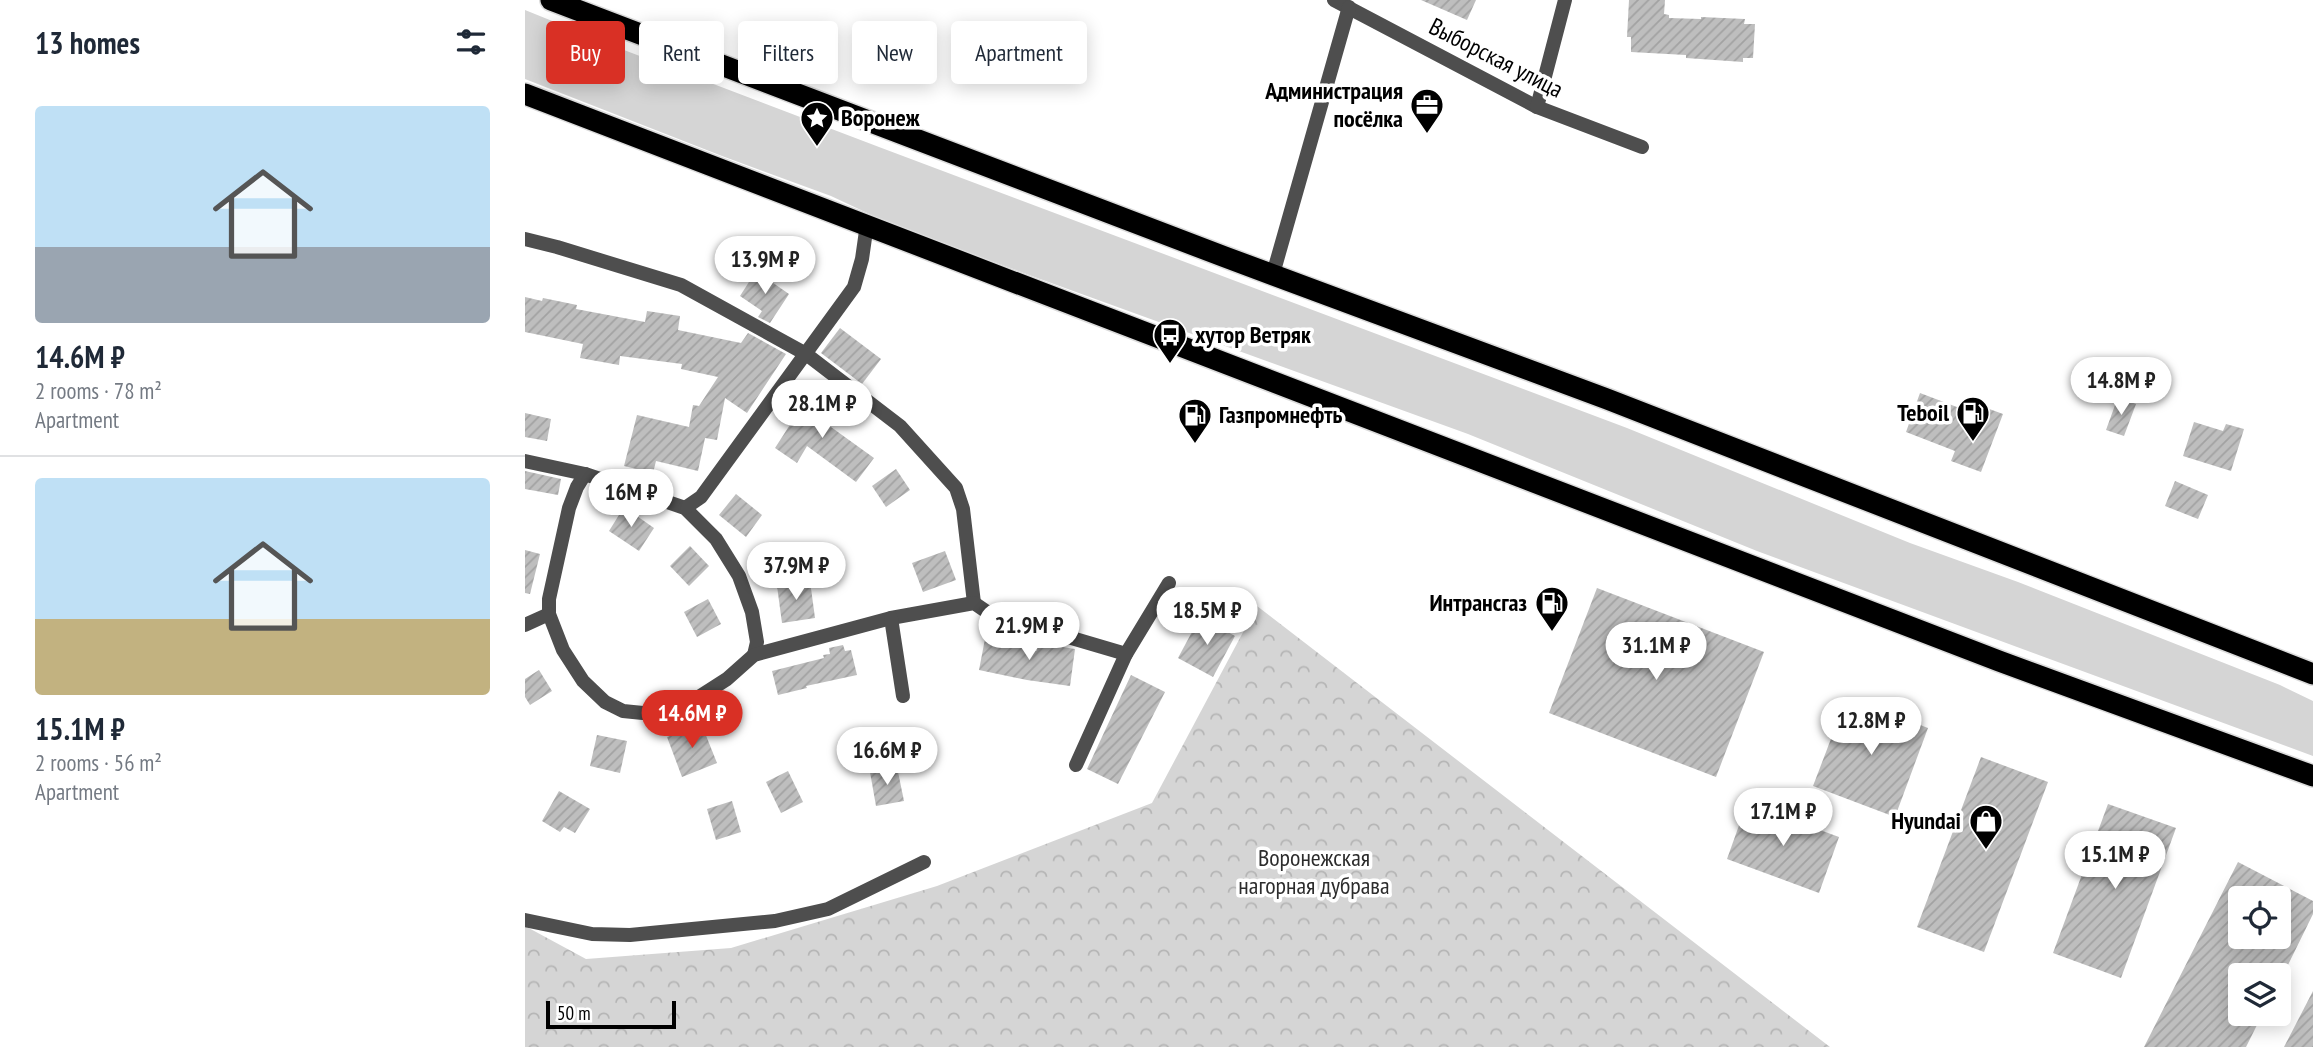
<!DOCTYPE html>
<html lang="en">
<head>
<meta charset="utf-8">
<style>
  :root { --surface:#fff; --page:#f2f2f3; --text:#1f2937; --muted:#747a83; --line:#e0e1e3; --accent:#d93025 }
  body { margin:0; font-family:"PT Sans Narrow",sans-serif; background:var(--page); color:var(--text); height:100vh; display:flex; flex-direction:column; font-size:26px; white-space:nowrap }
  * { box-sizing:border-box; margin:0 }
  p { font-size:23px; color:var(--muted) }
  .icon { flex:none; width:38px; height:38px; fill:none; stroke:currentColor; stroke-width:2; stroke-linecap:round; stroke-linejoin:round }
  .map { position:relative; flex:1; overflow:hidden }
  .sheet { display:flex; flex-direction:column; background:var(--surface); width:525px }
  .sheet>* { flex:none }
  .guide { position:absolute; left:21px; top:21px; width:665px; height:63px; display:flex; gap:14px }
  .fabs { position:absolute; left:1703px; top:886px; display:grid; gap:14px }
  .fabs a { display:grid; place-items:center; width:63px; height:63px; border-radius:7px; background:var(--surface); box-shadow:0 4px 18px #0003; font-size:35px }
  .scale { position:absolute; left:21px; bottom:18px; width:130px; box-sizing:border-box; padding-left:7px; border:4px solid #000; border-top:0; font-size:19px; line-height:24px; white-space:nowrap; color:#000; -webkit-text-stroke:5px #fff; paint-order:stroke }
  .price { position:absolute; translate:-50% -60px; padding:0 16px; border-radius:24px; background:#fff; color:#222; font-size:23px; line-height:46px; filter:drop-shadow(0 2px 4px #0008) }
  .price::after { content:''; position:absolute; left:50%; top:42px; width:21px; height:16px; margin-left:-10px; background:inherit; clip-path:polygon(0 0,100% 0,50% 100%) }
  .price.active { background:var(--accent); color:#fff }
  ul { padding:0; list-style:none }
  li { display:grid; align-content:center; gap:14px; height:371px; padding:0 35px }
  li+li { border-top:2px solid var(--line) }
  li span { display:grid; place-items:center; height:217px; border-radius:7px; color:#555 }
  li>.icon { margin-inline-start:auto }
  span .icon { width:126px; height:126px; fill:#fffc; stroke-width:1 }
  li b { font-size:30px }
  h2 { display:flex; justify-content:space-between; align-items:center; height:84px; padding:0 35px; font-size:30px }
  .pill { padding:0 24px; border-radius:7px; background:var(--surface); box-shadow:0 4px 18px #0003; font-size:24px; line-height:63px }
  .pill.active { background:var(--accent); color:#fff }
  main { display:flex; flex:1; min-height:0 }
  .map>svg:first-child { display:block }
</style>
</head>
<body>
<main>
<section class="sheet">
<h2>13 homes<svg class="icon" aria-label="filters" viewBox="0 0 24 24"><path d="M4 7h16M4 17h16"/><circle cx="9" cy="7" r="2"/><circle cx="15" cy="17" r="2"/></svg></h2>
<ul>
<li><span style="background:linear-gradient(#bfe0f5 65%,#9aa5b1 0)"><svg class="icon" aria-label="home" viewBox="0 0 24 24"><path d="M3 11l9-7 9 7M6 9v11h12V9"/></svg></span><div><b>14.6M ₽</b><p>2 rooms · 78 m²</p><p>Apartment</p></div></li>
<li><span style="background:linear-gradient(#bfe0f5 65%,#c2b280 0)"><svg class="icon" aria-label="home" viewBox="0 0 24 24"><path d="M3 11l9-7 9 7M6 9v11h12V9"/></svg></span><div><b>15.1M ₽</b><p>2 rooms · 56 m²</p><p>Apartment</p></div></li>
</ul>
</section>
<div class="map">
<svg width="1788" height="1047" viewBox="0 0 1788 1047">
  <defs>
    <pattern id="forest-crowns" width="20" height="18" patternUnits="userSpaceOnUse" patternTransform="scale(1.75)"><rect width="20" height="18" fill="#d5d5d5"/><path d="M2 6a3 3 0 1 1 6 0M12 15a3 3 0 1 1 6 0" fill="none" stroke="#b5b5b5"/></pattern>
    <pattern id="building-hatch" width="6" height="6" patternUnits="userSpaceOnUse" patternTransform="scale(1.75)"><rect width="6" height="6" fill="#bebebe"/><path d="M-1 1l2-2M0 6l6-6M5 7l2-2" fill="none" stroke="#a2a2a2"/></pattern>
  </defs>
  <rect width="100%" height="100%" fill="#fff"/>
  <polygon fill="#d5d5d5" points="0,10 99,50 354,147 1102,428 1385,543 1493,582 1755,685 1788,701 1788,756 1232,551 943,434 372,227 306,196 197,156 0,79"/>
  <polygon fill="url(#forest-crowns)" points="732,606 1305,1047 0,1047 0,926 61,959 206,948 412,886 627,803"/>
  <g fill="url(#building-hatch)" fill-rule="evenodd">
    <polygon points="896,0 951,0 942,20"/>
    <polygon points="1104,0 1140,0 1139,14 1144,15 1144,18 1176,19 1176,17 1220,19 1219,24 1230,24 1228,58 1218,58 1218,62 1161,58 1161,55 1106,52 1106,37 1102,37"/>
    <polygon points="231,271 264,294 245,323 233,317 237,311 215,296"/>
    <polygon points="0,297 17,301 18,298 52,305 51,309 120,322 122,311 155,316 153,330 216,343 223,333 261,354 222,413 200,398 192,440 180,438 173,471 131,461 128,473 99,466 112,415 164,427 168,405 174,406 193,377 156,369 157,364 95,356 94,365 55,358 58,344 0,332"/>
    <polygon points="315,328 356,359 337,384 296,353"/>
    <polygon points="286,392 308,407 299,422 349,458 331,482 282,446 272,463 250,448"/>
    <polygon points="1395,393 1445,412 1448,403 1478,414 1456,472 1426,461 1430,451 1381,432"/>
    <polygon points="1593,397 1611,404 1599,436 1581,430"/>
    <polygon points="0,413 26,419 22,441 0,437"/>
    <polygon points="1669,422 1698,431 1701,424 1719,429 1706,471 1658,456"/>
    <polygon points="371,469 385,490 361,507 347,486"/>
    <polygon points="0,471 36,479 33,495 0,489"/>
    <polygon points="1650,481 1683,495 1673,519 1640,506"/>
    <polygon points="211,494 237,515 221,537 194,515"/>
    <polygon points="99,507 129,528 114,551 84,531"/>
    <polygon points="165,546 184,566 164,586 145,566"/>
    <polygon points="0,550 15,554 5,594 0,593"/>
    <polygon points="420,551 431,580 398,592 387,563"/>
    <polygon points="285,581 290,618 257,623 252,586"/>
    <polygon points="1072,588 1239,652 1191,777 1024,713"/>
    <polygon points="183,599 196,624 172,637 159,612"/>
    <polygon points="675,617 710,636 688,677 653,658"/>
    <polygon points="460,639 512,651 513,643 550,649 545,686 502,680 454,670"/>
    <polygon points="318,645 320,651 326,650 332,675 281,686 282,688 253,695 247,671 299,658 298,655 305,654 304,648"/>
    <polygon points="14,670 27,691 5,705 0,697 0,679"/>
    <polygon points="606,675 640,692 593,784 562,769"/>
    <polygon points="1322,697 1403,728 1370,817 1288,786"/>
    <polygon points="176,723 192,763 157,777 142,737"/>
    <polygon points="72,735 102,741 95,773 65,766"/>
    <polygon points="1456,757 1523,782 1459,952 1392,927"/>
    <polygon points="372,767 379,801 351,806 345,772"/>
    <polygon points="263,771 278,802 256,813 241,782"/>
    <polygon points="34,791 65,809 50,833 39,827 35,832 17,821"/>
    <polygon points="207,801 216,832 191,840 182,809"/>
    <polygon points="1222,803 1314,837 1294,893 1202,859"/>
    <polygon points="1583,804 1651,828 1596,978 1528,953"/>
    <path d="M1713 862 1788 901V914L1758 975H1715V1013H1738L1721 1047H1619ZM1715 898H1754V936H1715Z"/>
    <polygon points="1788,991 1788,1047 1759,1047"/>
  </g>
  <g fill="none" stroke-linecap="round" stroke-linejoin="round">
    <defs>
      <g id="highway">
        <polyline points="26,0 700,257 1082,399 1788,674"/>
        <polyline points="0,94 1474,661 1788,776"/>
      </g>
    </defs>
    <use href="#highway" stroke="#dbdbdb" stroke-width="24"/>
    <g stroke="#4e4e4e" stroke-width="14">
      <polyline points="809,0 1012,107 1117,147"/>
      <polyline points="1012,107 1040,0"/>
      <polyline points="0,239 32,247 156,285 281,354 375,426 431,488 438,509 449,603"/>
      <polyline points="748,274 824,7"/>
      <polyline points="0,461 60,474 160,508 191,539 214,576 227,612 232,642 229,655"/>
      <polyline points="60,474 52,487 44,508 24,599 24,614 38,650 58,681 80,702 98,711 118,713 144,709 174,697 202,679 229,655 366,618 449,603 465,614 601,654 644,583"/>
      <polyline points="160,508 176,497 329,287 337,259 342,224"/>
      <polyline points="366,618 378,696"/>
      <polyline points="0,625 24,614"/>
      <polyline points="551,765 601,654"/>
      <polyline points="0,920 67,934 105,935 250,921 303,909 399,862"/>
    </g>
    <use href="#highway" stroke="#000" stroke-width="21"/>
  </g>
  <defs>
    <symbol id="office-pin" viewBox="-11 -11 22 30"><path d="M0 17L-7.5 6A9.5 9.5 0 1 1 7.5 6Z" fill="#000" stroke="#fff"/><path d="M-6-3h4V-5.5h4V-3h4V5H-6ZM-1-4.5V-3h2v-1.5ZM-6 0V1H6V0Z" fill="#fff"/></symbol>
    <symbol id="sight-pin" viewBox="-11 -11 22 30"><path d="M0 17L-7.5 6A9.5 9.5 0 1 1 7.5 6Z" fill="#000" stroke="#fff"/><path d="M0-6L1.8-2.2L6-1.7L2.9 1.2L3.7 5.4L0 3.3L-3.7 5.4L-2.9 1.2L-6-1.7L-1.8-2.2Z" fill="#fff"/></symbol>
    <symbol id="bus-pin" viewBox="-11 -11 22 30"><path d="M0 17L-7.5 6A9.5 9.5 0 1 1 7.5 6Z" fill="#000" stroke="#fff"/><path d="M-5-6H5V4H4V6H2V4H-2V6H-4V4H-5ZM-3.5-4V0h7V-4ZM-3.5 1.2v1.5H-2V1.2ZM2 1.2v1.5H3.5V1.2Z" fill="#fff"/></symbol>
    <symbol id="fuel-pin" viewBox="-11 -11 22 30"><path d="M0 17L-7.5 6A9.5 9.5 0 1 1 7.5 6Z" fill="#000" stroke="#fff"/><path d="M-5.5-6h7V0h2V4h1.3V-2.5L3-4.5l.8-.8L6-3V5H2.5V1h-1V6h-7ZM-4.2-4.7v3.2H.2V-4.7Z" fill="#fff"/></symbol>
    <symbol id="shop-pin" viewBox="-11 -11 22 30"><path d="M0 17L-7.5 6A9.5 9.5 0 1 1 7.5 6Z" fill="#000" stroke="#fff"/><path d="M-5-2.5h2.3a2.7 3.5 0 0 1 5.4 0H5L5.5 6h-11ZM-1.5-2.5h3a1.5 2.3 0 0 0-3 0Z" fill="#fff"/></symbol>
  </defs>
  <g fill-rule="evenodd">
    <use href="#office-pin" x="883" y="86" width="38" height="52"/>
    <use href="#sight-pin" x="273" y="99" width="38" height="52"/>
    <use href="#bus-pin" x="626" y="316" width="38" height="52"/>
    <use href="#fuel-pin" x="1429" y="394" width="38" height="52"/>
    <use href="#fuel-pin" x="651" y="396" width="38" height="52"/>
    <use href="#fuel-pin" x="1008" y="584" width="38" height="52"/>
    <use href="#shop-pin" x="1442" y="802" width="38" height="52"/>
  </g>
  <g text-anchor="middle" stroke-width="7" stroke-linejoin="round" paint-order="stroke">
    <g font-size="24" fill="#000" stroke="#fff">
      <text transform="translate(971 58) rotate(27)" y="8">Выборская улица</text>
    </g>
    <g font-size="24" font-weight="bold" fill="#000" stroke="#fff" text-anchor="end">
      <text x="878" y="99">Администрация<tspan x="878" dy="28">посёлка</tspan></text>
      <text x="316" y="126" text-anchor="start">Воронеж</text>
      <text x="670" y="343" text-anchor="start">хутор Ветряк</text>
      <text x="1424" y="421">Teboil</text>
      <text x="694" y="423" text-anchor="start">Газпромнефть</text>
      <text x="1002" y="611">Интрансгаз</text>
      <text x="1436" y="829">Hyundai</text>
    </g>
    <g font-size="24" fill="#2c2c2c" stroke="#fff">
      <text x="789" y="866">Воронежская<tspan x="789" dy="28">нагорная дубрава</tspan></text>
    </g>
  </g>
</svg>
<div class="fabs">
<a><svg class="icon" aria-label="locate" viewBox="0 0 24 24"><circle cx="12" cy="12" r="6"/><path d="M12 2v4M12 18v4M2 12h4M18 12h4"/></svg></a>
<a><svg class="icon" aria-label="layers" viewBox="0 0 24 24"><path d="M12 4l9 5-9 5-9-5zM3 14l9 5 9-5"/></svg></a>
</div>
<div class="scale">50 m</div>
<b class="price" style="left:240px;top:296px">13.9M ₽</b>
<b class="price" style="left:1596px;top:417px">14.8M ₽</b>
<b class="price" style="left:297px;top:440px">28.1M ₽</b>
<b class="price" style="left:106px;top:529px">16M ₽</b>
<b class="price" style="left:271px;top:602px">37.9M ₽</b>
<b class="price" style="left:682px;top:647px">18.5M ₽</b>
<b class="price" style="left:504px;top:662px">21.9M ₽</b>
<b class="price" style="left:1131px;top:682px">31.1M ₽</b>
<b class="price active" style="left:167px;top:750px">14.6M ₽</b>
<b class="price" style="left:1346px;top:757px">12.8M ₽</b>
<b class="price" style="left:362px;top:787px">16.6M ₽</b>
<b class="price" style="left:1258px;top:848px">17.1M ₽</b>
<b class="price" style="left:1590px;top:891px">15.1M ₽</b>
<div class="guide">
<a class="pill active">Buy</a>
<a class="pill">Rent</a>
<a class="pill">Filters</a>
<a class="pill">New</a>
<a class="pill">Apartment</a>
</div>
</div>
</main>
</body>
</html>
